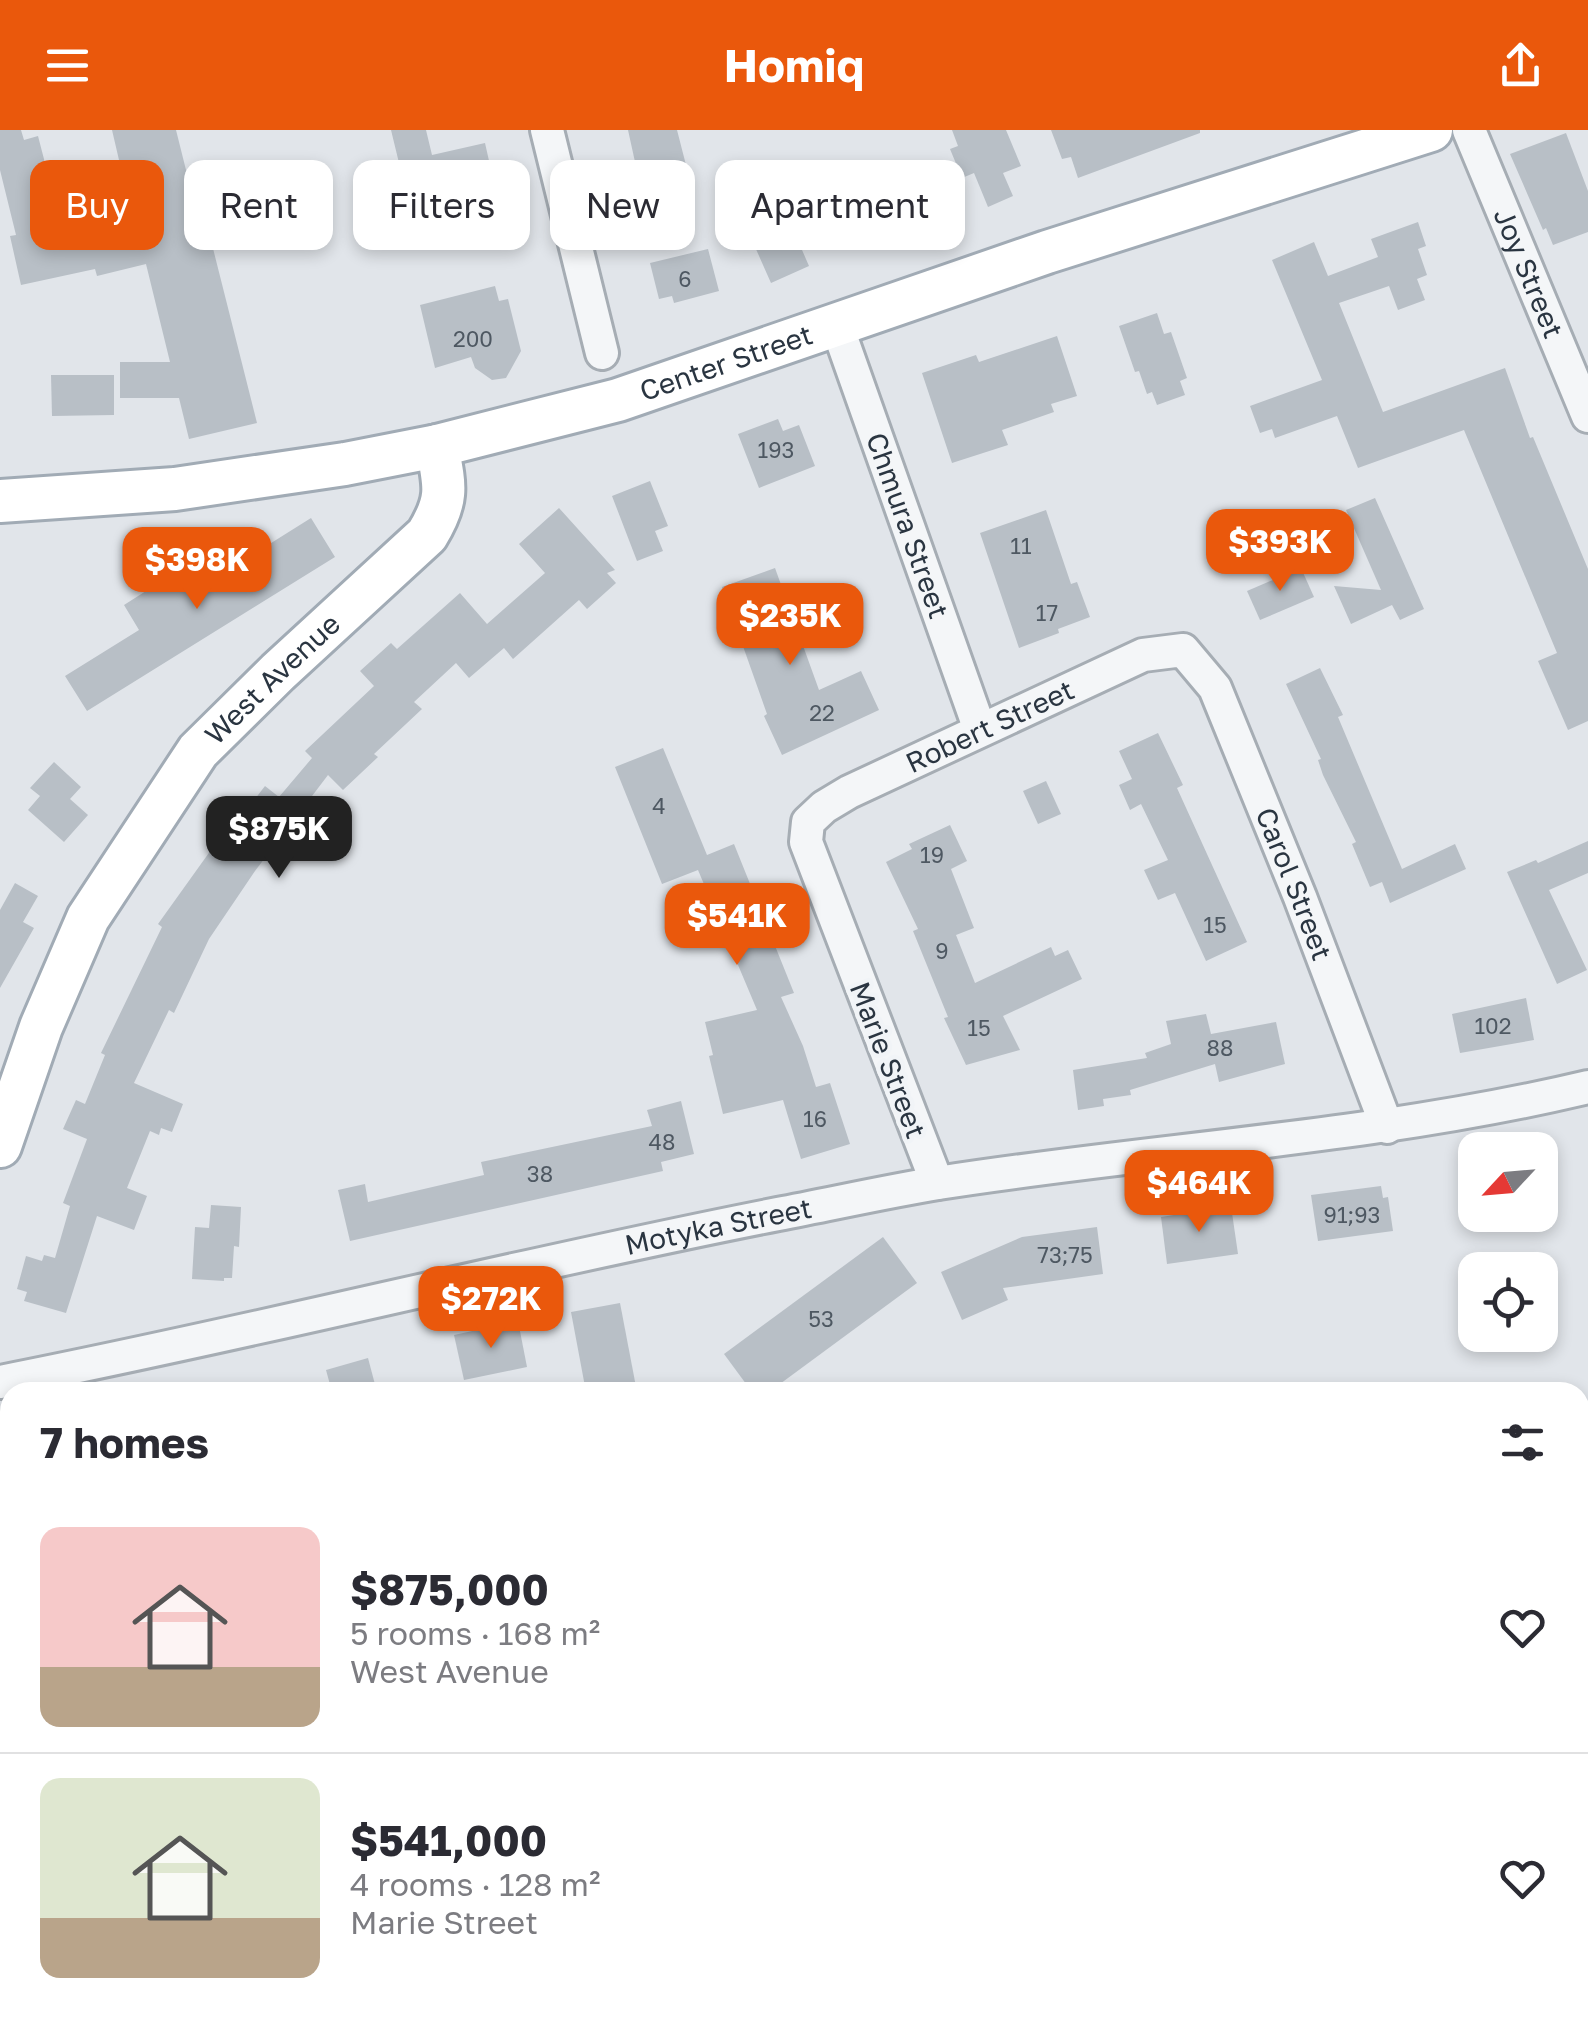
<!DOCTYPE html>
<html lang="en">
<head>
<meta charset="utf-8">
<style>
  :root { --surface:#fff; --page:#f7f7f7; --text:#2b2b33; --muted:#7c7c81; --line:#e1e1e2; --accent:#ea580c }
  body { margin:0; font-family:"Golos Text",sans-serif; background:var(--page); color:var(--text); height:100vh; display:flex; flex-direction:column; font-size:38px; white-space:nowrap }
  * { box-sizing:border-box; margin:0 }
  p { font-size:32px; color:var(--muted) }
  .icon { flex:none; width:55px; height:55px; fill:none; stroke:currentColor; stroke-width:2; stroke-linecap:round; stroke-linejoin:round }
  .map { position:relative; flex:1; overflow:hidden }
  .sheet { position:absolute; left:0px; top:1252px; width:1590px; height:642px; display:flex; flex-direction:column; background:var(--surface); border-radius:30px 30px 0 0; box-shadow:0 5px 15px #0003 }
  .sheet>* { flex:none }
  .top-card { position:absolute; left:30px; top:30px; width:1000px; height:90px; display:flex; gap:20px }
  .needle { width:65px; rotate:244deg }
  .fabs { position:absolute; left:1458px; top:1002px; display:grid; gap:20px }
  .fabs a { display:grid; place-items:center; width:100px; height:100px; border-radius:20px; background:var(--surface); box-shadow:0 5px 15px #0003; font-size:50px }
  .price { position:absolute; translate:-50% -85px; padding:0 22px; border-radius:20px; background:var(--accent); color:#fff; font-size:32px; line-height:65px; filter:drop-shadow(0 2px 5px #0008) }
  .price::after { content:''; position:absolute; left:50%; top:60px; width:30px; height:22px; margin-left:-15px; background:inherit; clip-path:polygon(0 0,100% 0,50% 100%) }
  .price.current { background:#222; color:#fff }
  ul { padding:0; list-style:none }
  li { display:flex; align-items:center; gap:30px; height:250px; padding:0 40px }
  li+li { border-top:2px solid var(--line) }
  li span { display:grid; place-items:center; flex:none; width:280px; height:200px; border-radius:20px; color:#555 }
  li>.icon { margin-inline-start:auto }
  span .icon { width:120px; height:120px; fill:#fffc; stroke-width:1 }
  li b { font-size:42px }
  h2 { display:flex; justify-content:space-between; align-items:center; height:120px; padding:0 40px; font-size:42px }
  .chip { padding:0 35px; border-radius:20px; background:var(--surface); box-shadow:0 5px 15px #0003; font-size:35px; line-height:90px }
  .chip.current { background:var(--accent); color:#fff }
  header { display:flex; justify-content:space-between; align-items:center; height:130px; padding:0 40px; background:var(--accent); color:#fff; font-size:45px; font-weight:700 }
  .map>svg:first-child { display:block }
</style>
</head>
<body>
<header><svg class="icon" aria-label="menu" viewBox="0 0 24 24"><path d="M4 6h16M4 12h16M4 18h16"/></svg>Homiq<svg class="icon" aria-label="share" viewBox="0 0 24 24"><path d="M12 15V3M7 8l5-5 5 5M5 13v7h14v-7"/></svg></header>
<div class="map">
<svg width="1588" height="1893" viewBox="0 0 1588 1893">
  <rect width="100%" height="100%" fill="#e1e5ea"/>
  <polygon fill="#9db7c9" points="1588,1451 1588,1893 1294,1893 1294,1885 1580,1885 1580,1455"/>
  <g fill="#b8bfc6">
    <polygon points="0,0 21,0 24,10 38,6 45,33 50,32 53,47 119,30 112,0 176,0 188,48 195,47 257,293 189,309 179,268 120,268 120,232 170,232 146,134 97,146 95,139 21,155 10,106 16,105 0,40"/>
    <polygon points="391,0 426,0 432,25 485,13 492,44 462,51 466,65 408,79 404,58 372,65 366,40 399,33"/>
    <polygon points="628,0 677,0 695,70 639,85 627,43 637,41"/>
    <polygon points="952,0 1006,0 1021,36 1003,43 1013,66 988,77 974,43 962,48 950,19 958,16"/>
    <polygon points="1051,0 1200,0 1200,3 1078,48 1071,27 1062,29"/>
    <polygon points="1566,3 1588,61 1588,102 1553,115 1546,98 1543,100 1510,24"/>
    <polygon points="884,42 888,56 897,53 906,79 902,80 908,99 870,114 853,70 865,65 859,52"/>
    <polygon points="775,68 778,75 789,69 807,110 799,113 809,136 771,153 740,83"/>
    <polygon points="1418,92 1426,116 1418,119 1427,145 1417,149 1425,170 1398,180 1389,156 1339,173 1383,282 1505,238 1530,308 1533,307 1588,439 1588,591 1568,600 1538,531 1557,523 1464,300 1358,338 1337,286 1275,308 1272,299 1260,303 1250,276 1322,250 1272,130 1314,112 1328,146 1378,127 1371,109"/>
    <polygon points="708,119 719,161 674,173 672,166 659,169 650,133"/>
    <polygon points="495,156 499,171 508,169 521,221 506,248 492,250 475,238 471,227 435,238 420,175"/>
    <polygon points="1157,183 1164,204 1171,202 1187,248 1180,251 1185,265 1157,275 1152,262 1147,264 1139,241 1135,242 1119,196"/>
    <polygon points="1057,206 1077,266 1051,274 1054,282 1002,300 1008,315 952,333 922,243 976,225 979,232"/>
    <polygon points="51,245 114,245 114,285 52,286"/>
    <polygon points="778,289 783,301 799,295 815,336 759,358 738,304"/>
    <polygon points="650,351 668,396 655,401 663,421 637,431 612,366"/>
    <polygon points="1375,368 1424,479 1400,490 1392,475 1351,494 1334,456 1381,460 1346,380"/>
    <polygon points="559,378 615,440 607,443 616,453 587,479 579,470 513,529 504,518 469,548 456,533 414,572 422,579 374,624 378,627 343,660 328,645 255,741 209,809 174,883 169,880 134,953 183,974 172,1002 161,998 159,1005 150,1001 127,1058 147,1066 134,1100 97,1086 66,1183 24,1171 27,1162 17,1159 26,1126 42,1131 44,1125 55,1128 70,1076 63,1073 87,1009 63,999 76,970 85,974 105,925 101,923 162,797 158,794 216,713 219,716 265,656 279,667 312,628 305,621 374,556 360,541 391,513 397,519 460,463 487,494 545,443 519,414"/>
    <polygon points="1046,380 1071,454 1077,452 1090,487 1058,499 1059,503 1019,518 980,403"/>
    <polygon points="311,388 335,427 87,581 65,546 139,500 124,475 179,440 193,462"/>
    <polygon points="775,438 819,560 861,541 879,580 782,625 764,586 767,584 722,457"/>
    <polygon points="1301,438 1314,467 1260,490 1247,461"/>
    <polygon points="1320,538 1343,585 1338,587 1402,739 1455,714 1466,739 1390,773 1382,752 1370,757 1352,714 1356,712 1323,645 1318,630 1321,629 1286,554"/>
    <polygon points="1158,603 1183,655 1177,658 1247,812 1206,831 1175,763 1158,770 1144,740 1168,730 1141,674 1130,680 1119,655 1132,649 1119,621"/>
    <polygon points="663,618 707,725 734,714 794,863 781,867 803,916 816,957 830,953 850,1014 801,1029 783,970 723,984 709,926 713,925 705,892 757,880 698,740 662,754 615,637"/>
    <polygon points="54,632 81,657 70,669 88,685 64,712 28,680 40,666 30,658"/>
    <polygon points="1046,651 1061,684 1038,694 1023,661"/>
    <polygon points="950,695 967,731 951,739 974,798 956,805 975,853 1051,817 1055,826 1068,820 1082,849 1003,886 1020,920 966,935 944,888 948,887 913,801 918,799 886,732 912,719 909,714"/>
    <polygon points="1588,711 1588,743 1549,760 1587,840 1557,854 1507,742 1536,730 1538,733"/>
    <polygon points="15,753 38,766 23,792 34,798 0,858 0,780"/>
    <polygon points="1526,868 1534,910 1460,923 1452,884"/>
    <polygon points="1206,884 1211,904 1276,892 1285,934 1219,952 1215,934 1130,960 1131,965 1103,969 1104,976 1078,980 1073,940 1147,928 1145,923 1171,914 1166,891"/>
    <polygon points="681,971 694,1024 661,1032 663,1041 350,1111 338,1060 365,1054 368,1072 484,1045 481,1032 652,996 647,980"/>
    <polygon points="1381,1056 1383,1068 1388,1067 1393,1101 1318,1111 1311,1065"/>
    <polygon points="211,1075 241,1077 239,1117 234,1116 232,1148 224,1148 224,1151 192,1149 195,1097 209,1098"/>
    <polygon points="1231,1076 1238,1124 1167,1134 1161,1087"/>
    <polygon points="1097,1097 1103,1144 1003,1158 1008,1170 962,1190 941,1142 1022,1107"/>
    <polygon points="883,1107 917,1153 769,1262 752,1262 724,1224"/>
    <polygon points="620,1173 637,1262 586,1262 571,1182"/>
    <polygon points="518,1191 527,1237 464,1250 454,1205"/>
    <polygon points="368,1228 377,1262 332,1262 326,1240"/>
  </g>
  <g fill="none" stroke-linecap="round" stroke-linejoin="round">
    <defs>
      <g id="minor">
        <polyline points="547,0 602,223"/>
        <path id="s1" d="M1469 0 1588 286"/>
        <path id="s2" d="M836 193 980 600"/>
        <path id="s3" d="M937 1053 806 712 808 692 824 677 849 662 1143 525 1183 520 1215 558 1300 767 1387 997"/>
        <path id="s4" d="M0 1252C260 1201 517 1135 778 1084 831 1074 884 1062 938 1053 1154 1019 1374 1008 1588 957"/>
        <polyline points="830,1893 838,1885"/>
      </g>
      <g id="major">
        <path id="s5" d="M0 371 175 359 345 334 437 316 618 270 1047 122 1431 0"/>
        <path id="s6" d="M0 1016 41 897 88 788 198 621 278 542 427 405C449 369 445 356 437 316"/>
      </g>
    </defs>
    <use href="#minor" stroke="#a6adb4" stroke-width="38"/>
    <use href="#major" stroke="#a1abb5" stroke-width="48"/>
    <use href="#minor" stroke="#f4f6f8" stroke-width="32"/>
    <use href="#major" stroke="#fff" stroke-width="42"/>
  </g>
  <g text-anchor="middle" stroke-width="9" stroke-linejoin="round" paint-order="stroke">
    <g font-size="22" fill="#4e5862">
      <text x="685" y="157">6</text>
      <text x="473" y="217">200</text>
      <text x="776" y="328">193</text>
      <text x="1021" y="424">11</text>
      <text x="1047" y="491">17</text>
      <text x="822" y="591">22</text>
      <text x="659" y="684">4</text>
      <text x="932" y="733">19</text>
      <text x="1215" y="803">15</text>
      <text x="942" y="829">9</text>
      <text x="1493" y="904">102</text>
      <text x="979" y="906">15</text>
      <text x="1220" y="926">88</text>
      <text x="815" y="997">16</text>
      <text x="662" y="1020">48</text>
      <text x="540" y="1052">38</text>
      <text x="1352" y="1093">91;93</text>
      <text x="1065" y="1133">73;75</text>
      <text x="821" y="1197">53</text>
    </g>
    <g font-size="28" fill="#2a3541" stroke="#f1f4f7">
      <text dy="10" stroke="none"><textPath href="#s1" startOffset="155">Joy Street</textPath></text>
      <text dy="10" stroke="none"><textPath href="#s5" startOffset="742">Center Street</textPath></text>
      <text dy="10" stroke="none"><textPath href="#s2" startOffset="215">Chmura Street</textPath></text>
      <text dy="10" stroke="none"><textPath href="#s6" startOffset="548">West Avenue</textPath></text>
      <text dy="10" stroke="none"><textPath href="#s3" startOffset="592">Robert Street</textPath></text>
      <text dy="10" stroke="none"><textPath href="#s3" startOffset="1062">Carol Street</textPath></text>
      <text transform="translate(888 930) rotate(69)" y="10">Marie Street</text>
      <text dy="10" stroke="none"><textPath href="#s4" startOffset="735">Motyka Street</textPath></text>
    </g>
  </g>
</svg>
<div class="fabs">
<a><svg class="needle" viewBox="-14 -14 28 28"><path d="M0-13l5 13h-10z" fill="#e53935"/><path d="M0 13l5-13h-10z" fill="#7c7c81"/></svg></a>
<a><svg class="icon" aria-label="locate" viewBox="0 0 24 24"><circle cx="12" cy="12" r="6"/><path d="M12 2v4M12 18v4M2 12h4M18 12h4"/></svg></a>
</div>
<b class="price" style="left:1280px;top:464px">$393K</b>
<b class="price" style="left:197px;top:482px">$398K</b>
<b class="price" style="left:790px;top:538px">$235K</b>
<b class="price current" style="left:279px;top:751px">$875K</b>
<b class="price" style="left:737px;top:838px">$541K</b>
<b class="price" style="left:1199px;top:1105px">$464K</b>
<b class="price" style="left:491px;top:1221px">$272K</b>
<div class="top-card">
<a class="chip current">Buy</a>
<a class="chip">Rent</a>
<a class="chip">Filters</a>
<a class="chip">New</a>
<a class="chip">Apartment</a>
</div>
<section class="sheet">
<h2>7 homes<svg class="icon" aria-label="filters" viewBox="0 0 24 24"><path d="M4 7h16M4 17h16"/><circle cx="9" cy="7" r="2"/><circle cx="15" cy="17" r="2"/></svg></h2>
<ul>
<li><span style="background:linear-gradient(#f6c9c9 70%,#b9a48a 0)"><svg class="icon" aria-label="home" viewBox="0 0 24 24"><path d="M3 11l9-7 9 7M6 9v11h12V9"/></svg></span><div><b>$875,000</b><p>5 rooms · 168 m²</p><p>West Avenue</p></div><svg class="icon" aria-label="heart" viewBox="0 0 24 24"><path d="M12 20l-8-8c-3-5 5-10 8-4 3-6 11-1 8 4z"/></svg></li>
<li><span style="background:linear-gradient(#dfe7d0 70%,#b9a48a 0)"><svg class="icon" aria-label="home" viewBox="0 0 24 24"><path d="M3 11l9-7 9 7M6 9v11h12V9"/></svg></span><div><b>$541,000</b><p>4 rooms · 128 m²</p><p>Marie Street</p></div><svg class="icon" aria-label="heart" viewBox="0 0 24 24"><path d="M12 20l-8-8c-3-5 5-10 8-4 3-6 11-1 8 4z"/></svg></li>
</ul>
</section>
</div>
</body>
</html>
